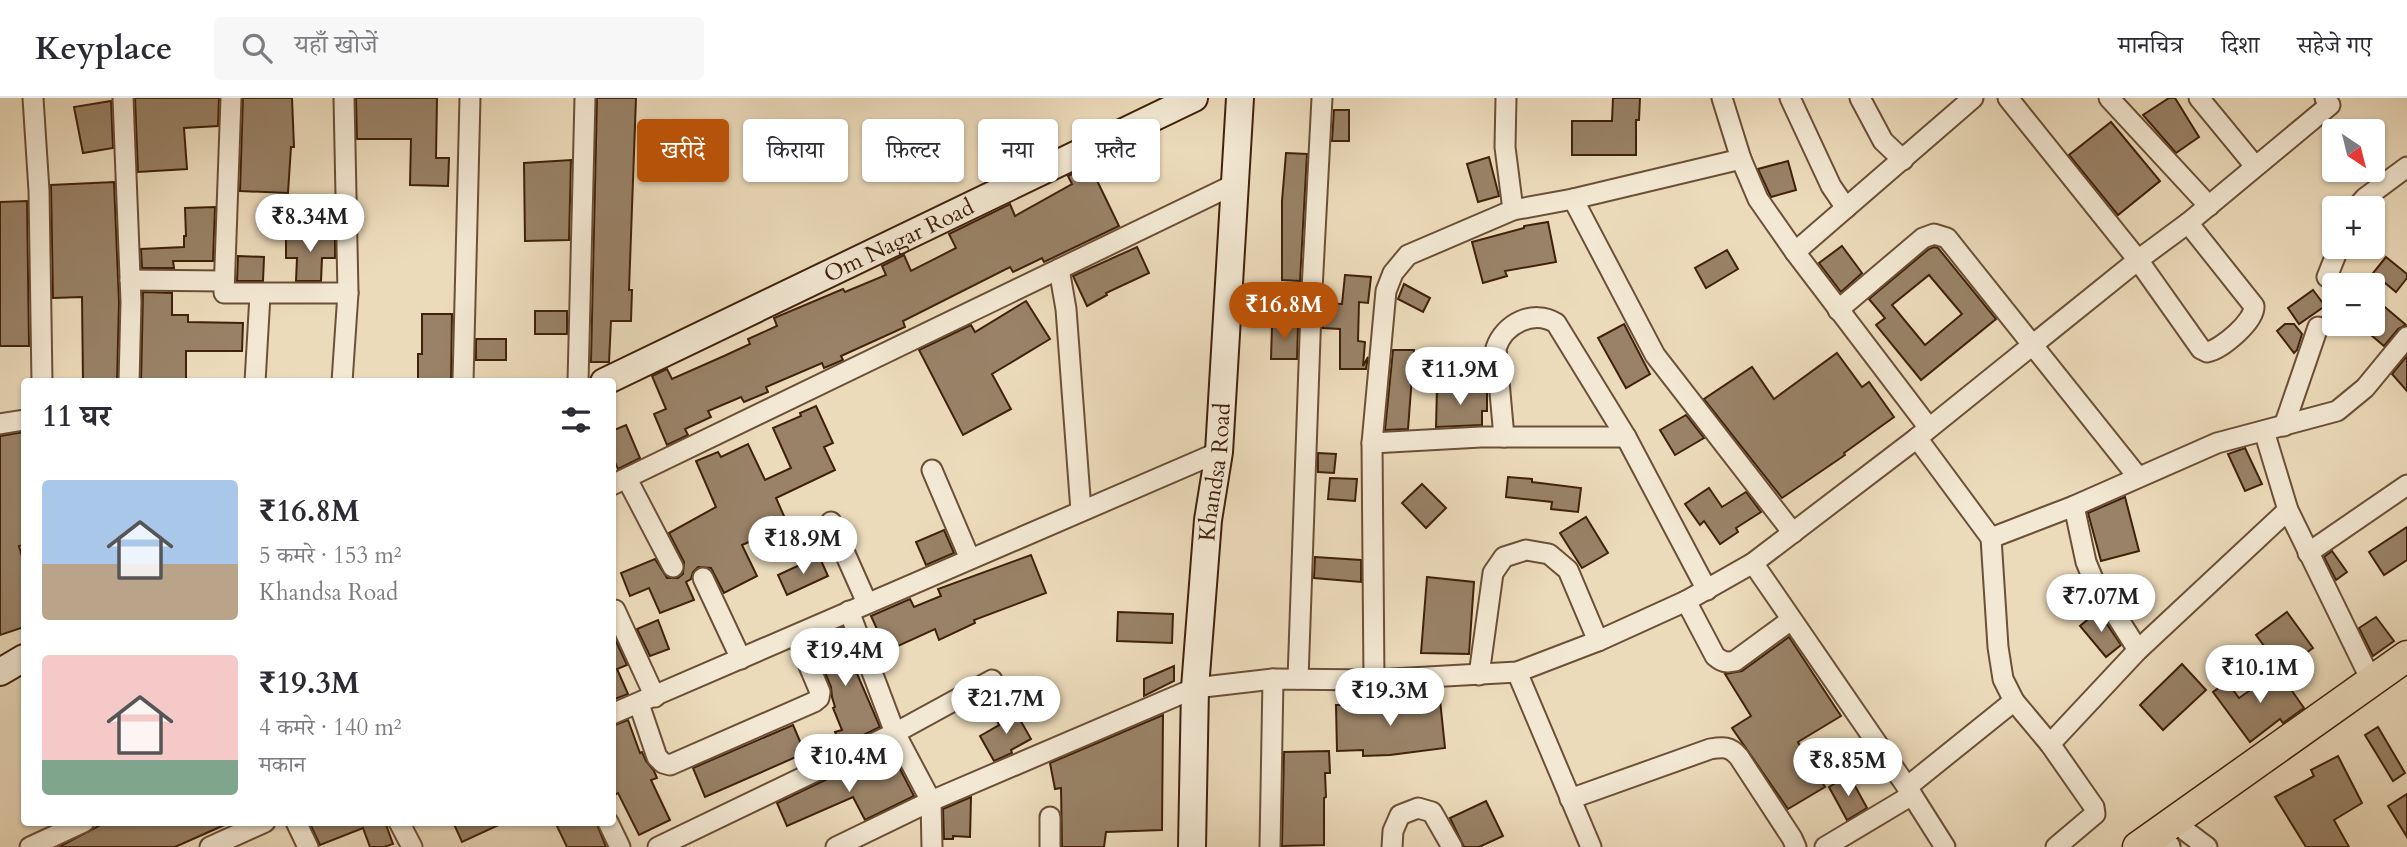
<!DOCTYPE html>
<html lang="hi">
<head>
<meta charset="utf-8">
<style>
  :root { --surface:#fff; --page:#f7f7f7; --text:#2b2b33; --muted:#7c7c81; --line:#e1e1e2; --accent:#b45309 }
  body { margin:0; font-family:Cardo,"Noto Serif Devanagari",serif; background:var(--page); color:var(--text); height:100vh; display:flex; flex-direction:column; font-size:26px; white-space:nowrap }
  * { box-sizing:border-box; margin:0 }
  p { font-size:23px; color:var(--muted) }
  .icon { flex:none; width:38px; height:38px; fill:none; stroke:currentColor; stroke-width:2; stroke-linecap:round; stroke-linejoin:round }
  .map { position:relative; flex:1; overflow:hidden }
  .side { position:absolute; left:21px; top:280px; width:595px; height:448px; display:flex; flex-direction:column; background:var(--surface); border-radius:7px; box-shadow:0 2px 5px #0004 }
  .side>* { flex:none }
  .banner { position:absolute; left:637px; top:21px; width:665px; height:63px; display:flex; gap:14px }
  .needle { width:46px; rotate:145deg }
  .buttons { position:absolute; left:2322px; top:21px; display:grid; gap:14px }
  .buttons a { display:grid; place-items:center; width:63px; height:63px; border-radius:7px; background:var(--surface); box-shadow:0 2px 5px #0004; font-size:35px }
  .price { position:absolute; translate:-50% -60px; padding:0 16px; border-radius:24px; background:#fff; color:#222; font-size:23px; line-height:46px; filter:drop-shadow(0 2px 4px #0008) }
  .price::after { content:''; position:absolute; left:50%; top:42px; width:21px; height:16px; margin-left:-10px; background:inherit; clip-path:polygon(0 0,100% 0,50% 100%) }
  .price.on { background:var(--accent); color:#fff }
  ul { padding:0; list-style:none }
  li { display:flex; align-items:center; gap:21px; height:175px; padding:0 21px }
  li span { display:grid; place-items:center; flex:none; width:196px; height:140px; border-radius:7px; color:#555 }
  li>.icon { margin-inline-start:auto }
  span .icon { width:84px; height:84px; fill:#fffc; stroke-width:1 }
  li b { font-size:30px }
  h2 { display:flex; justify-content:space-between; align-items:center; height:84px; padding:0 21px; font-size:30px }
  .tag { padding:0 24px; border-radius:7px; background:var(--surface); box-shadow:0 2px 5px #0004; font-size:24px; line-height:63px }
  .tag.on { background:var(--accent); color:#fff }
  header { display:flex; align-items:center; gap:42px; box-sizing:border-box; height:98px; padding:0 35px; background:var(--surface); border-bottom:2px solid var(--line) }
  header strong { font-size:33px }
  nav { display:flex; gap:38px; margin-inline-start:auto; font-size:24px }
  .search { width:490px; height:63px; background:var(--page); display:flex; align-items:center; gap:18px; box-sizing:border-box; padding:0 24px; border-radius:7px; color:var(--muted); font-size:26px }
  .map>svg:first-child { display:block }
</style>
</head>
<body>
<header>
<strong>Keyplace</strong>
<div class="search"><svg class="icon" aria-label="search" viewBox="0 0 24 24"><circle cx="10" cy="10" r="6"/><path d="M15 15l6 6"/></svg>यहाँ खोजें</div>
<nav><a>मानचित्र</a><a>दिशा</a><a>सहेजे गए</a></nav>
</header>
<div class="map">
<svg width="2407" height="749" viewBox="0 0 2407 749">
  <rect width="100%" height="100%" fill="#ecdbbb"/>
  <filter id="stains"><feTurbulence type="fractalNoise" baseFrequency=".00286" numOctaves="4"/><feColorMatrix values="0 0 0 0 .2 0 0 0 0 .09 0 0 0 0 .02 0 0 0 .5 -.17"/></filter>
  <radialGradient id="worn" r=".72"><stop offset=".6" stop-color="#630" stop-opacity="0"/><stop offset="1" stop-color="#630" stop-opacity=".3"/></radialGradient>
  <g fill="#998267" stroke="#40210b" stroke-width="2" fill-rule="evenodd">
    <polygon points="135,0 219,0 218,28 184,30 187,71 138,74"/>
    <polygon points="243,0 292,0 294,49 291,49 288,95 240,93"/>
    <polygon points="356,0 437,0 436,60 449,60 448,88 410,87 411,41 357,41"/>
    <polygon points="597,0 636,0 629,192 632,192 631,223 611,223 609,264 591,264"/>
    <polygon points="1613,0 1640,0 1639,22 1636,22 1636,57 1572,57 1572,23 1612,23"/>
    <polygon points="2169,0 2175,0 2199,39 2176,55 2143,17"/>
    <polygon points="111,3 113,50 83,55 74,9"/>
    <polygon points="1334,12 1349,12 1349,43 1332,43"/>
    <polygon points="2111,24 2160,83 2118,117 2069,57"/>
    <polygon points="1286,55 1307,56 1300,183 1282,182 1282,103"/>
    <polygon points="1489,59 1499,98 1478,104 1467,66"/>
    <polygon points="571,62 569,142 525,143 524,65"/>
    <polygon points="1788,63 1796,92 1771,99 1758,71"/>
    <polygon points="1090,68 1119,128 1044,164 1042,160 1013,174 1010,169 903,223 905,229 841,258 843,262 824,270 822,265 766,289 768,294 744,304 741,299 708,313 711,319 685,331 688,337 667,347 654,316 666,311 652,278 667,271 672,281 724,258 750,246 748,241 777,228 774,220 843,191 845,194 886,177 882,168 904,157 911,173 956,150 949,136 1010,106 1015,118 1072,86 1068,78"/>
    <polygon points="114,84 119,204 117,284 83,284 82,199 53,200 51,87"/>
    <polygon points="27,103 29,248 0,248 0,104"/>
    <polygon points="215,109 213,163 173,163 174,170 142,170 141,151 184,149 184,138 186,138 185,110"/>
    <polygon points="1548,124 1556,164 1505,173 1507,178 1483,185 1472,144 1524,130 1524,128"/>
    <polygon points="286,136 335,136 335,160 322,160 321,183 296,183 297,160 286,160"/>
    <polygon points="1842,148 1862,175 1841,194 1819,165"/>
    <polygon points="1137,149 1149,175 1106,195 1107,197 1087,208 1073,178"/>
    <path d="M1934 149 1938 150 1996 221 1921 282 1876 227 1885 220 1869 201 1929 151ZM1929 177 1962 216 1925 247 1892 207Z"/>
    <polygon points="1727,152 1738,171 1706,190 1695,170"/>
    <polygon points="238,158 264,159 263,183 237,183"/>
    <polygon points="2386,159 2407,176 2407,180 2396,194 2373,175"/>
    <polygon points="1345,177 1371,179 1368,205 1359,204 1358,243 1365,244 1363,268 1368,259 1366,271 1340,271 1340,231 1323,230 1324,205 1342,206"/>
    <polygon points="1404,186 1430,200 1423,214 1398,201"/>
    <polygon points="2313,192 2325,208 2299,226 2288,210"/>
    <polygon points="143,194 172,195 172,217 188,217 188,224 243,225 242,253 186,253 186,284 141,284"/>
    <polygon points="2373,199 2406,227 2398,231 2384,248 2358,226 2373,226"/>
    <polygon points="1026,203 1050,241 992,276 1011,311 963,337 919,252 971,227 975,234"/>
    <rect x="535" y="213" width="32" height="23"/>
    <polygon points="422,216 452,216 451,281 418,281 418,256 422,256"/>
    <polygon points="1624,226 1650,276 1626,290 1598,240"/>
    <polygon points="2285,226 2294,226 2302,236 2297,252 2294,255 2277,233"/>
    <polygon points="1272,227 1298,228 1297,261 1271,261"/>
    <rect x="476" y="241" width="30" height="21"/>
    <polygon points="1393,252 1414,252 1408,331 1385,332"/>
    <polygon points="1837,255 1862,289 1869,284 1894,319 1844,355 1845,357 1782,400 1704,301 1752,269 1774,301"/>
    <polygon points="2407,258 2407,293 2392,276"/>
    <polygon points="1437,289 1487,291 1487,313 1482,313 1482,327 1436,329"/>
    <polygon points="816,308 833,345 824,349 835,372 776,400 788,427 742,447 757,478 724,495 711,470 698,469 693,474 691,481 686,484 694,502 660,515 649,490 630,498 621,475 655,461 667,480 678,480 683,476 684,464 669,435 716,409 696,363 718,354 721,359 748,346 765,382 791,370 773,330 801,318 800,315"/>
    <polygon points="1686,317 1704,340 1675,357 1660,332"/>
    <polygon points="626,327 640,360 618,371 612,358 612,333"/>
    <polygon points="24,334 24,447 19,448 24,466 24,529 0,537 0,338"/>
    <polygon points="2245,350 2262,386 2245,393 2228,356"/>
    <polygon points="1318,355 1336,356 1334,375 1318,374"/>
    <polygon points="1508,379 1532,381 1532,384 1581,390 1578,414 1551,411 1552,404 1506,399"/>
    <polygon points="1330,380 1357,381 1355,403 1328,401"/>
    <polygon points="1422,386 1446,410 1426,430 1402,405"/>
    <polygon points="1709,390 1722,409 1746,394 1761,414 1736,430 1738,434 1720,446 1704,423 1700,427 1685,406"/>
    <polygon points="2125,399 2139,453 2101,463 2088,415"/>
    <polygon points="1586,419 1608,455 1582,470 1560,435"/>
    <polygon points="2407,429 2407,462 2384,477 2369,454"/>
    <polygon points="944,432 954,455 926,467 916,444"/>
    <polygon points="2332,453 2347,474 2336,482 2324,459"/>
    <polygon points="1031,457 1046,495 974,522 975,525 939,542 935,531 887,553 871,518 910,501 914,509 941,498 938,491"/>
    <polygon points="819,458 828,478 787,497 778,477"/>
    <polygon points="1315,459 1361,462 1361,484 1314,480"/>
    <polygon points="1427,479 1474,484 1469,556 1421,555"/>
    <polygon points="2098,513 2121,547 2106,559 2080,528"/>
    <polygon points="1118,514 1173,516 1172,545 1117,543"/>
    <polygon points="2287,514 2313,550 2282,572 2256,537"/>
    <polygon points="2376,519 2394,543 2373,558 2359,530"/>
    <polygon points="658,522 669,551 650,558 637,531"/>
    <polygon points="842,530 857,570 855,571 880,629 841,648 835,634 842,632 833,610 835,609 832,599 831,589 812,543"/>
    <polygon points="614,539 627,567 617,571 628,596 612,602"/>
    <polygon points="1789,539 1841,618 1798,644 1825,689 1788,711 1732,630 1751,618 1725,576 1742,573"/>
    <polygon points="2182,566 2206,592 2163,632 2140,607"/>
    <polygon points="1174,568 1174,583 1144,598 1144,581"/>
    <polygon points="2278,573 2304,610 2283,625 2280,621 2250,644 2213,594 2227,584 2239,600"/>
    <polygon points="1440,602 1445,650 1390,657 1363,658 1363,652 1337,653 1336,607 1409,607"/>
    <polygon points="1014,611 1031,641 1011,652 1012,655 994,663 980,638 999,627 996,621"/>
    <polygon points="1163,617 1162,732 1106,734 1104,749 1062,749 1061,690 1055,691 1050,665"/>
    <polygon points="628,622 640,655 642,654 646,663 654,673 657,680 651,682 670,722 639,737 618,695 612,698 612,628"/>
    <polygon points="793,627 805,655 705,699 693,670"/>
    <polygon points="2378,629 2405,675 2393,683 2365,637"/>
    <polygon points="1329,653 1330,675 1325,675 1326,699 1324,700 1324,747 1282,748 1284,654"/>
    <polygon points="2338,658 2362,705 2334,722 2349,749 2306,749 2275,699 2314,678 2311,672"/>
    <polygon points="867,662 876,680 899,669 914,698 865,722 853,699 787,728 777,705"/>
    <polygon points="1849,677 1867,710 1847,722 1829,689"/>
    <polygon points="2407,696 2407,739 2388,708"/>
    <polygon points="971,699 970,739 953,738 953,741 944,741 943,711"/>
    <polygon points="1486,703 1503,738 1479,749 1464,749 1450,720"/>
    <polygon points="106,724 229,724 229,725 175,749 59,749"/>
    <polygon points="319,724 385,724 393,746 384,749 370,749 363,730 320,747 311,728"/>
    <polygon points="453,724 505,724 462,744"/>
    <polygon points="555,724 596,724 606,749 567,749"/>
  </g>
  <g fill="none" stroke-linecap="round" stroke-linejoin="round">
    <defs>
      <g id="street">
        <polyline points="33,0 39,93 42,284"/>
        <polyline points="123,0 131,204 129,284"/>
        <polyline points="231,0 224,195 348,195"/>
        <polyline points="1506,0 1505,49 1513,112"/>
        <polyline points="1722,0 1741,61 1758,101 1795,154 1929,330"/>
        <polyline points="1790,0 1831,88 1846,110"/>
        <polyline points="1860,0 1883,43 1903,62"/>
        <path d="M2008 0 2138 162 2201 251 2207 254C2222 251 2255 223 2254 208L2188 125"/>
        <polyline points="2109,0 2209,108"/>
        <polyline points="2199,0 2255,68"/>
        <polyline points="1573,101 1655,257 1793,435"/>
        <polyline points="2356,110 2365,100 2407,69"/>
        <polyline points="1795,154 1973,0"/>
        <polyline points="1059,171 1066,211 1081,413"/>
        <polyline points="2327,179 2339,149"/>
        <polyline points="130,182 223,183"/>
        <polyline points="1838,212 1923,140 1934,136 1947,140 2138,379"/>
        <polyline points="255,284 260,197"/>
        <polyline points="342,284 348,195 344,0"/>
        <polyline points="463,284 470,0"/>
        <polyline points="578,284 585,0"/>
        <polyline points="0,326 24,322"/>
        <polyline points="2284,328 2318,229"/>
        <polyline points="2264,333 2288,412 2371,582"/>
        <path d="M1504 339 1496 250C1504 226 1533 211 1556 225L1626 339 1707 492"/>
        <polyline points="1917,340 1991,440 1998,549 2003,581 2014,603 2050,646 2094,709 2095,716 2056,749"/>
        <polyline points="1372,345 1481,339 1626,339"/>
        <polyline points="932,372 970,461"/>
        <polyline points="627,381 673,469"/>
        <polyline points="612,387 1235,86"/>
        <polyline points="2074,408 2086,464 2093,481 2138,552"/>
        <polyline points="831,424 867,505"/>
        <polyline points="1991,440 2074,408 2217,345 2337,313 2365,290 2407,239"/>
        <polyline points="2308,455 2407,387"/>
        <polyline points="1753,465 1907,689 1945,749"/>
        <polyline points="703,480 741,561"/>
        <path d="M1686 503 1715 558C1722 564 1726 565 1735 563L1791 522"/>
        <polyline points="615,512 655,599"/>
        <polyline points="849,513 895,635 931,703 932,749"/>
        <polyline points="1517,574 1591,749"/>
        <polyline points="1479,577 1493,475 1504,459 1526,452 1549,456 1568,472 1598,543"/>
        <polyline points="1298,581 1311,211 1322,0"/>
        <polyline points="1374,582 1372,345 1386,193 1393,175 1408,157 1513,112 1573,101 1741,61"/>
        <polyline points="639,606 657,659 663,665 670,667 814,604 819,600 820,594 796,537"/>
        <polyline points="612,616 1219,354"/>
        <polyline points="2050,646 2138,552 2288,412"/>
        <polyline points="1907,689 2014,603"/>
        <path d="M1570 701 1710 651C1723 649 1730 648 1739 659L1792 740 1796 749"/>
        <polyline points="2177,723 2187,734 2207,749"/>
        <polyline points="296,724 308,749"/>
        <polyline points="399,724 412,749"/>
        <polyline points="608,724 620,749"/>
        <polyline points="2170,748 2170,749"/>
        <polyline points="30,749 84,724"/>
        <polyline points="210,749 265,724"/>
        <polyline points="658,749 895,635 992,582"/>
        <polyline points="836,749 931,703 1195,590 1273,581 1374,582 1517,574 1598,543 1686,503 1753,465 1917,340 2138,162 2188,125 2330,7 2325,0"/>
        <polyline points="1050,749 1050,719"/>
        <polyline points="1270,749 1273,581"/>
        <polyline points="1392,749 1393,733 1400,717 1418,710 1432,714 1452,749"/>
        <polyline points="1825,749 1912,697"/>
      </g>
      <g id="secondary">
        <path id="s1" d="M604 284 1194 0"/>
        <polyline points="0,574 24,560"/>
        <path id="s2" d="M1192 749 1195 590 1208 422 1219 354 1240 0"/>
      </g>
      <polyline id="primary" points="2138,749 2407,558"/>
    </defs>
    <use href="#street" stroke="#6b5037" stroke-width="23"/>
    <use href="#secondary" stroke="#40210b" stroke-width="30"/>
    <use href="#primary" stroke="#40210b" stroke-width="33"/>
    <use href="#street" stroke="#f3e8d3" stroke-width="19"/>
    <use href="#secondary" stroke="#f3e8d3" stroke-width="26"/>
    <use href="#primary" stroke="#ecdbbb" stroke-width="30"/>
  </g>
  <g text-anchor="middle" stroke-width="5" stroke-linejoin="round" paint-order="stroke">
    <g font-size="23" fill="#40210b" stroke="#f3e8d3">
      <text dy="8" stroke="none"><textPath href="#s1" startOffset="327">Om Nagar Road</textPath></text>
      <text dy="8" stroke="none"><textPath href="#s2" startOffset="376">Khandsa Road</textPath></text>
    </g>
  </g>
  <rect width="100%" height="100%" filter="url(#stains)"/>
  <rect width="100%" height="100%" fill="url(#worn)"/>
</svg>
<div class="buttons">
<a><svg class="needle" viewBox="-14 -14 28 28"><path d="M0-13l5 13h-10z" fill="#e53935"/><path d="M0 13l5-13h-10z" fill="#7c7c81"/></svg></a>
<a>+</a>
<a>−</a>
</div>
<b class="price" style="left:310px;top:156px">₹8.34M</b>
<b class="price on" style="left:1284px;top:244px">₹16.8M</b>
<b class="price" style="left:1460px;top:309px">₹11.9M</b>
<b class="price" style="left:803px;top:478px">₹18.9M</b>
<b class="price" style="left:2101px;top:536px">₹7.07M</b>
<b class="price" style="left:845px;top:590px">₹19.4M</b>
<b class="price" style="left:2260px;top:607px">₹10.1M</b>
<b class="price" style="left:1390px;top:630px">₹19.3M</b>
<b class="price" style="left:1006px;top:638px">₹21.7M</b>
<b class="price" style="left:849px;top:696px">₹10.4M</b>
<b class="price" style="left:1848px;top:700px">₹8.85M</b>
<div class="banner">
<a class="tag on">खरीदें</a>
<a class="tag">किराया</a>
<a class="tag">फ़िल्टर</a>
<a class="tag">नया</a>
<a class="tag">फ़्लैट</a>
</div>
<section class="side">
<h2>11 घर<svg class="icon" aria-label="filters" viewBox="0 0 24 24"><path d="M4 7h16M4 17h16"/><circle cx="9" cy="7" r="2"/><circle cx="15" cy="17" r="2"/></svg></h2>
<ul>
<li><span style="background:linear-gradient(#a9c7e8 60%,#b9a48a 0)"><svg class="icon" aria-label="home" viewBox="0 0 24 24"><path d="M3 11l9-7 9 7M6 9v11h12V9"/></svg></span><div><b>₹16.8M</b><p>5 कमरे · 153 m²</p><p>Khandsa Road</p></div></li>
<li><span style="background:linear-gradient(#f6c9c9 75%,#7fa58c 0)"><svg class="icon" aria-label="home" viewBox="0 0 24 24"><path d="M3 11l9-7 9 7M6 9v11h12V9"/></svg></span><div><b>₹19.3M</b><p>4 कमरे · 140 m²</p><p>मकान</p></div></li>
</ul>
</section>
</div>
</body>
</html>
